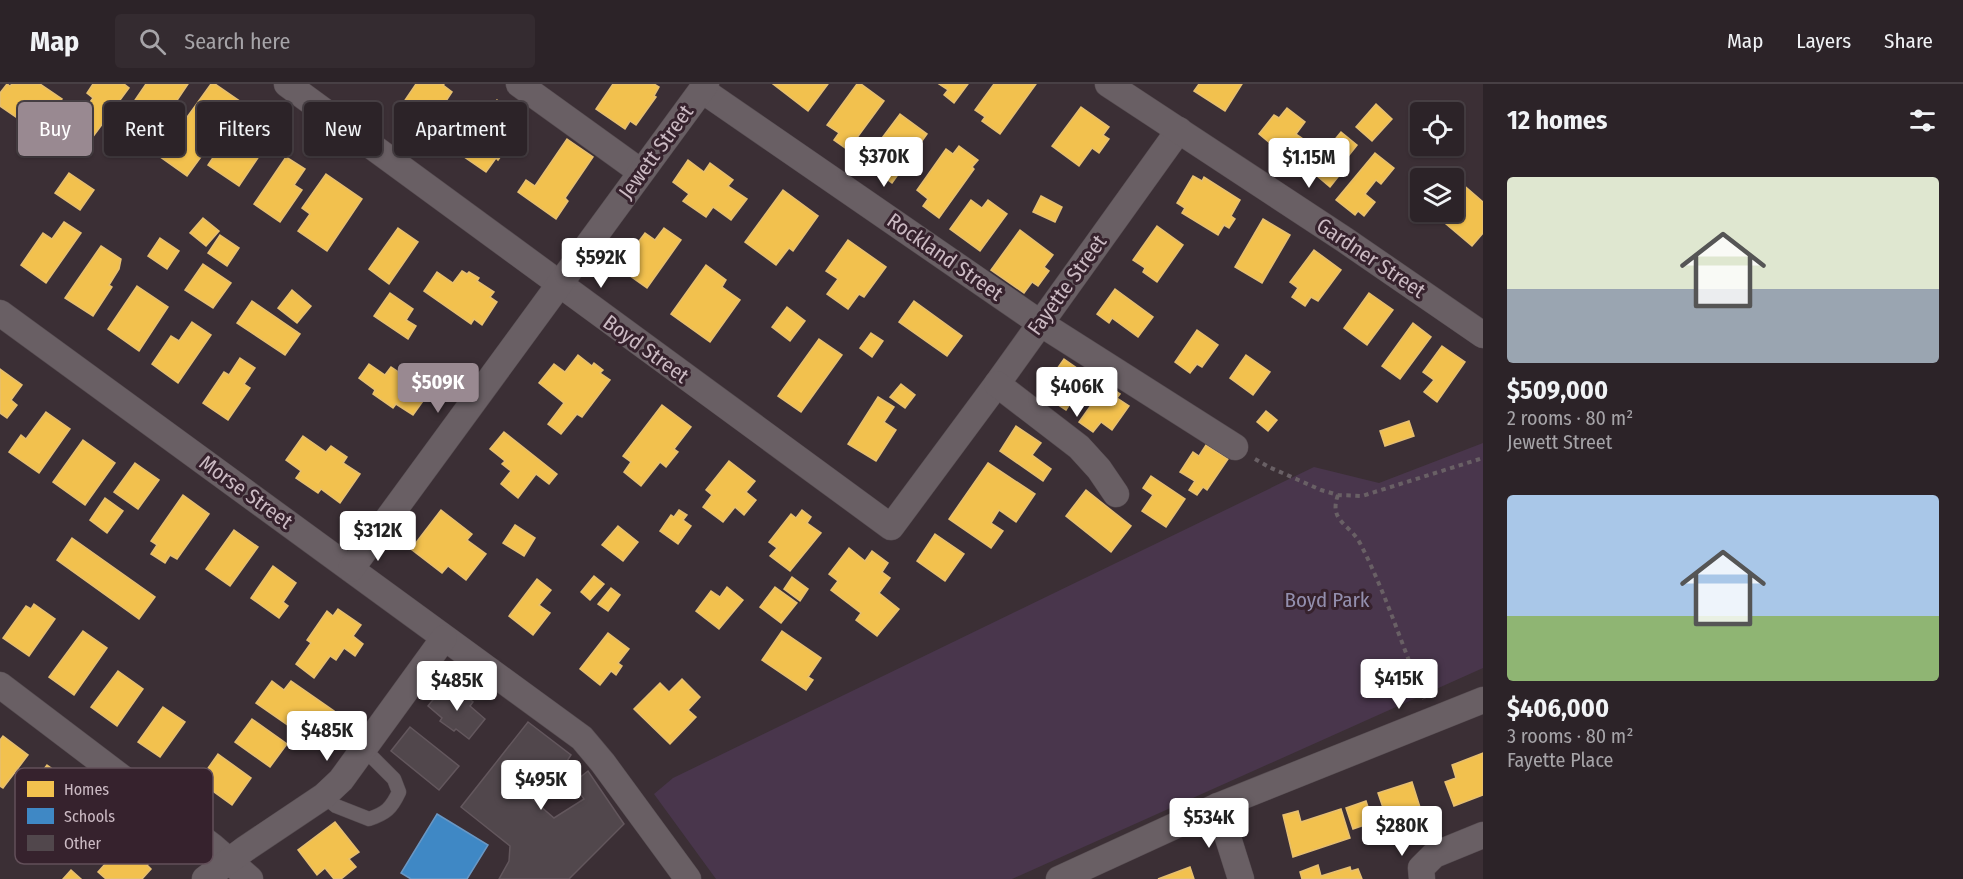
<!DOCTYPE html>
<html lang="en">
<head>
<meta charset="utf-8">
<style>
  :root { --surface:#2c2328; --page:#342b30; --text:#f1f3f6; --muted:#a6a4a8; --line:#484045; --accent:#998991 }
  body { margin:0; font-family:"Fira Sans Condensed",sans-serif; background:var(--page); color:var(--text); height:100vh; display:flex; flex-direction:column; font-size:22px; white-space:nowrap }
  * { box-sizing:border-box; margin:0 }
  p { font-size:20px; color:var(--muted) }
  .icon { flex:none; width:33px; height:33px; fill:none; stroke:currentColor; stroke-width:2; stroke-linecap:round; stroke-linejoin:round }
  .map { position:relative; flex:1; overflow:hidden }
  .side { display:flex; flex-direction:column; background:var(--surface); width:480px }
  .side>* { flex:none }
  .guide { position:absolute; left:18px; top:18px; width:570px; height:54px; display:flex; gap:12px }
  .tools { position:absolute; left:1410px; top:18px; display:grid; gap:12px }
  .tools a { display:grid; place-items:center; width:54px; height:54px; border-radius:6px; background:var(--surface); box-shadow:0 2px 4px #0004,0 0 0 2px var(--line); font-size:30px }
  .price { position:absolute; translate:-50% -51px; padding:0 14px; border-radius:6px; background:#fff; color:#222; font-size:20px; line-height:39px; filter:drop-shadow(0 2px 3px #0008) }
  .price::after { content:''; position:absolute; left:50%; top:36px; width:18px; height:14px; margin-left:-9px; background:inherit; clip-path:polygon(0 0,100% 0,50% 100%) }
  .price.selected { background:var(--accent); color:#fff }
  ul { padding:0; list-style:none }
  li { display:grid; align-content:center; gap:12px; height:318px; padding:0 24px }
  li span { display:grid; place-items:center; height:186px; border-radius:6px; color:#555 }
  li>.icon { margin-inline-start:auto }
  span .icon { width:108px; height:108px; fill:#fffc; stroke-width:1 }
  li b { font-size:26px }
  h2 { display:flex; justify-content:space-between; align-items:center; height:72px; padding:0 24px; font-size:26px }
  .pill { padding:0 21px; border-radius:6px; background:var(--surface); box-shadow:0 2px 4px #0004,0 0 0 2px var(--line); font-size:21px; line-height:54px }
  .pill.selected { background:var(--accent); color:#fff }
  header { display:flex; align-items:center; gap:36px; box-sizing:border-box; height:84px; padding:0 30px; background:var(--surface); border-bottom:2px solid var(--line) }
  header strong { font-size:28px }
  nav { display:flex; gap:33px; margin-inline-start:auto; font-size:21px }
  .search { width:420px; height:54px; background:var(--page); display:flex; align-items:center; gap:15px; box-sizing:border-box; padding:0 21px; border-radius:6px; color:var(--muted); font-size:22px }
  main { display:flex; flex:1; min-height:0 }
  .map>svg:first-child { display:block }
</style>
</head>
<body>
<header>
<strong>Map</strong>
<div class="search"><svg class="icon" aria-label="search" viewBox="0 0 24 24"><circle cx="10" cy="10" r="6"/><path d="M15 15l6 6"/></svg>Search here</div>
<nav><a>Map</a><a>Layers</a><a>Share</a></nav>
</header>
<main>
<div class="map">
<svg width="1483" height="795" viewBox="0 0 1483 795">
  <rect width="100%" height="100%" fill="#3b2f35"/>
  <polygon fill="#49364c" points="1483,359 1483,584 1012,795 716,795 654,710 673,694 1314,383 1379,399"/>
  <g fill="#f2c14e" stroke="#e6bf71" stroke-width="1.5">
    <polygon points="7,0 10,2 12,0 40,0 62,15 57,22 60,24 42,51 0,22 0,9"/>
    <polygon points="93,0 124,0 129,4 92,54 74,40 93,14 87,9"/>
    <polygon points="146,0 188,0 147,61 118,41"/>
    <polygon points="211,0 215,0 241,18 187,92 159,72"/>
    <polygon points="416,0 444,0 443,1 452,8 444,20 447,22 440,31 436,29 427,42 412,33 409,36 397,28"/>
    <polygon points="613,0 654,0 659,3 654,12 656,13 636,41 630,37 625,45 596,25"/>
    <polygon points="773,0 828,0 808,27"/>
    <polygon points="857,0 861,0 884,17 848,66 834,56 839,49 827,41"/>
    <polygon points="939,0 968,0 954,19 944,11 948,6"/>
    <polygon points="994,0 1036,0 1000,50 982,37 985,33 975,26"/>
    <polygon points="1199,0 1242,0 1225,27 1194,7"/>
    <polygon points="497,16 515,28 501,48 509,54 503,63 506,65 498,76 496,74 486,88 460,70"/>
    <polygon points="1376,20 1392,35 1372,57 1356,43"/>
    <polygon points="1081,23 1109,43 1103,51 1109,55 1099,69 1092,64 1079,82 1052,62"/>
    <polygon points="1287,24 1305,38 1296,50 1303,55 1288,74 1259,50 1274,31 1279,34"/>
    <polygon points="243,29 274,50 239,102 208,81"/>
    <polygon points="900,30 927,50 892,99 877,88 883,80 870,70"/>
    <polygon points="1341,48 1357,61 1338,85 1342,88 1330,103 1310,86"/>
    <polygon points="567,55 593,73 565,114 568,117 556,135 518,108 526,96 535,102"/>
    <polygon points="959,62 978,76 972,83 974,85 939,134 923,122 928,115 917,106 946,65 953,70"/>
    <polygon points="1375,69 1394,84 1381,100 1376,96 1365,110 1375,118 1364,132 1358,127 1355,131 1336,116"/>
    <polygon points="286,73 305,85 294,101 302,106 280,138 254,120"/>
    <polygon points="688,76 704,88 710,79 733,96 728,102 747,115 731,136 713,123 706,133 683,117 689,110 673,98"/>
    <polygon points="69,89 94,106 80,126 55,109"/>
    <polygon points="326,90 362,115 327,167 298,147 310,130 302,124"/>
    <polygon points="1193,92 1202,97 1204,93 1240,116 1231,132 1235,135 1229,144 1224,141 1218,151 1182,129 1185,124 1177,119"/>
    <polygon points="1460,98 1483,118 1483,149 1472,162 1433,129 1454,128 1454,105"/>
    <polygon points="783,106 818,132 793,167 789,164 776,181 745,158"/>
    <polygon points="1041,112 1062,123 1055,138 1033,128"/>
    <polygon points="971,116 982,124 988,116 1007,130 980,167 950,145"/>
    <polygon points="203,134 219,147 206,162 190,149"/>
    <polygon points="1263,135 1290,151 1262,199 1235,183"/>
    <polygon points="64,138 81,149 46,199 21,181 43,149 52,155"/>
    <polygon points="1157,142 1183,161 1157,198 1143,188 1145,184 1133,176"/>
    <polygon points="398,144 418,158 389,200 369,185"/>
    <polygon points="664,144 681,156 647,204 619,184 645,149 655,156"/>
    <polygon points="1020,146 1053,171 1044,183 1049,187 1038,202 1032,198 1024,209 991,186"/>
    <polygon points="220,151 239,164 227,182 208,169"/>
    <polygon points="160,154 179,167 167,185 148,172"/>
    <polygon points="848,156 886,183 864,213 859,210 848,225 827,210 838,195 826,187"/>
    <polygon points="101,162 121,175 119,185 109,201 112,203 93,232 65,214"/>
    <polygon points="1314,166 1341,186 1318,217 1311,213 1305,222 1292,213 1298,204 1290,198"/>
    <polygon points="203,180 231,199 213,224 185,206"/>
    <polygon points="706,181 726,196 722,203 740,216 710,258 671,230"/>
    <polygon points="462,187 467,190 469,188 479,194 477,197 494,208 490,213 497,218 482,241 474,235 471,240 424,207 437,188 453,199"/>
    <polygon points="137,202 168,223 139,267 108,245"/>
    <polygon points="1115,205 1153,233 1138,253 1112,234 1109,239 1097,230"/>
    <polygon points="292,206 311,222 297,239 278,224"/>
    <polygon points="390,209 413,225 406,236 416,242 408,255 374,232"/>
    <polygon points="1369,209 1393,226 1367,261 1344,244"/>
    <polygon points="252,217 300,250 285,271 237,239"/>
    <polygon points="914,217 962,252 947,272 899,238"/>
    <polygon points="787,223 805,237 790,257 772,243"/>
    <polygon points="192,238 211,251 178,299 152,280 171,252 179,257"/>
    <polygon points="1413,239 1431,253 1400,295 1382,282"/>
    <polygon points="1197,246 1218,261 1202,283 1197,280 1190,289 1175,278"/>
    <polygon points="871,249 883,257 872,273 860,264"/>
    <polygon points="819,255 842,271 801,328 778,312"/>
    <polygon points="1442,262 1465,278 1437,318 1424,308 1434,296 1423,288"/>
    <polygon points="578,271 592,282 594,279 603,286 600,289 610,296 582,333 577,330 561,350 548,340 564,319 539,299 554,280 565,288"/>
    <polygon points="1246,271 1270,288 1253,311 1230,294"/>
    <polygon points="240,274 255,284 244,300 250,304 228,336 203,319 224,288 229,291"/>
    <polygon points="1064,275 1081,287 1072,300 1080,305 1066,326 1040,309"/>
    <polygon points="369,280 385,291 391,283 412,297 406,305 423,317 413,331 396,320 393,324 373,310 375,306 359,294"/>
    <polygon points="0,285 22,301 11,316 17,321 7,334 0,329"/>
    <polygon points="901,300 915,311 905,324 890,313"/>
    <polygon points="1106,300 1120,310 1117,314 1129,322 1112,346 1101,338 1093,348 1079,338"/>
    <polygon points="878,313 894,323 884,338 896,346 876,377 848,360"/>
    <polygon points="662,321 691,343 674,365 678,368 666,383 660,378 641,402 624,388 631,378 623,372"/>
    <polygon points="1266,327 1277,336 1268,347 1257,338"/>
    <polygon points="46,328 70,345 39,389 9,368 21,351 26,355"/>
    <polygon points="1409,337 1414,352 1385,362 1380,347"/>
    <polygon points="1016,342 1041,359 1032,371 1051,385 1043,397 1000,367"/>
    <polygon points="504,348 557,390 549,400 536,390 518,414 501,400 511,387 502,380 505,377 490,365"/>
    <polygon points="303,352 326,368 331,362 347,373 343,379 360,390 340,419 321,405 318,409 296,394 301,387 286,376"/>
    <polygon points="83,356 115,379 85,421 53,398"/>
    <polygon points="1206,361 1228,375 1207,406 1203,403 1197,411 1189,406 1195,397 1180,388 1193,368 1199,372"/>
    <polygon points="729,377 755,397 746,408 756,416 744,431 735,423 723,438 703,423 712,411 706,406"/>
    <polygon points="135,379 159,396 138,425 114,408"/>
    <polygon points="988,379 1035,410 1016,438 999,426 991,439 1003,447 991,464 949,435"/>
    <polygon points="1151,392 1185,415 1166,443 1142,427 1153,411 1143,404"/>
    <polygon points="1086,406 1131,442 1111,468 1066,432"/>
    <polygon points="183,411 209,430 177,475 170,471 165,479 151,470 157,461 151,457"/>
    <polygon points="105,414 123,427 107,449 90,436"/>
    <polygon points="441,426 472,450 467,456 486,470 466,496 448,482 442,489 411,465"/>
    <polygon points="679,426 687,431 683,436 691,442 678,460 660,447 671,431 674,433"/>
    <polygon points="802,426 811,433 807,439 821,449 790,487 770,472 777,464 769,458 791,430 796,434"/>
    <polygon points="515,441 535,454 524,472 503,459"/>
    <polygon points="618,442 638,458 623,477 602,461"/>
    <polygon points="234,446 258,463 230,502 206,485"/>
    <polygon points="935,450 964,470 945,497 917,477"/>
    <polygon points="72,454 155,513 139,535 57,476"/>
    <polygon points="849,464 865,477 872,467 888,479 882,488 890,494 879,509 899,525 877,552 856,536 861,529 831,506 838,497 829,490"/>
    <polygon points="273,482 296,499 283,518 288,522 279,534 251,514"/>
    <polygon points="594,492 604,500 590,516 581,508"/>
    <polygon points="792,493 808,505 800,517 784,505"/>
    <polygon points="537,495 551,506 539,521 550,529 533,551 509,532"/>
    <polygon points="727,503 743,516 719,545 696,527 711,507 720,513"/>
    <polygon points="775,503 797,519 781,539 760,523"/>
    <polygon points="611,504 620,511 608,527 598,520"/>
    <polygon points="34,520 55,535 29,572 3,554 26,522 31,525"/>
    <polygon points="338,525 361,541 353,552 363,560 355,572 344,564 336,576 330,572 314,594 296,580 311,559 307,556 327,527 333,532"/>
    <polygon points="83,547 107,564 74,611 49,593"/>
    <polygon points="782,547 821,574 808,593 813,596 806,606 762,576"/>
    <polygon points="608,549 629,565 618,579 622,582 616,591 611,587 600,601 580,585"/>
    <polygon points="118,587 143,605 117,642 91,623"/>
    <polygon points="682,595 700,613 688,626 696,633 670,660 634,625 660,599 669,608"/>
    <polygon points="272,597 284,606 291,597 334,627 312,658 256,619"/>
    <polygon points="163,623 185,638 160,673 138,658"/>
    <polygon points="252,635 287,660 270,683 235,658"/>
    <polygon points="3,652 28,671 3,704 0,702 0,656"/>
    <polygon points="1483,669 1483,711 1454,722 1445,698 1456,694 1452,681"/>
    <polygon points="218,670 251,694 232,721 199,697"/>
    <polygon points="47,681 65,694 61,699 68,705 47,733 34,723 29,729 17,720"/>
    <polygon points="1412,698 1424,736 1391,747 1378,709"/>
    <polygon points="1366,717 1373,738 1353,745 1346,724"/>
    <polygon points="1341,725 1350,754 1293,773 1283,731 1298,727 1301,738"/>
    <polygon points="335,738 359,768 349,775 356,783 341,795 334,795 325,784 317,791 298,766"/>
    <polygon points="133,749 157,771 147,781 151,785 142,795 106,795 98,788"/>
    <polygon points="1318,781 1321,792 1350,783 1351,787 1358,785 1362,795 1302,795 1300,788"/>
    <polygon points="1190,783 1194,795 1158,795"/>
    <polygon points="71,786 81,795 63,795"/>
  </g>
  <polygon fill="#3f88c5" stroke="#6997c4" stroke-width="1.5" points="437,730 488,761 467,795 411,795 401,789"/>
  <g fill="#51474c" stroke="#63575d" stroke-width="1.5">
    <polygon points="445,601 456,611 459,607 473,618 470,622 485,635 469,655 456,645 454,647 440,637 442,634 428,622"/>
    <polygon points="528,638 571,671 547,708 532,697 524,708 554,734 584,715 573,699 588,687 624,740 569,795 499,795 509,777 510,762 461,723"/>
    <polygon points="410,643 459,682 439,706 391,667"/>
  </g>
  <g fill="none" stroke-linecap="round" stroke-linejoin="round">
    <defs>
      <path id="service" d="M324 712 336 722 369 735C386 729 391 725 399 708L394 695 364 665"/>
      <g id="minor">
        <polyline points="287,0 891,443 997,300 1179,46"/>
        <polyline points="519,0 641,88"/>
        <polyline points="1108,0 1345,156 1483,251"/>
        <polyline points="702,6 1040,239 1235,363"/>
        <polyline points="0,229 582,654 603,679 688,795"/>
        <polyline points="997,300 1079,363 1099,385 1116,410"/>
        <polyline points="351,485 706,0"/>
        <polyline points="0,601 212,762 250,795"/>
        <polyline points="1218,722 1241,795"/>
        <polyline points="205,795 245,765 324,712 341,696 444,554"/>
        <polyline points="1059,795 1218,722 1483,616"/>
        <polyline points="1422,795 1421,784 1434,771 1483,751"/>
      </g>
    </defs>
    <use href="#service" stroke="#564c51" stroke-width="15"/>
    <use href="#minor" stroke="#564c51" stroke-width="27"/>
    <g stroke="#696065" stroke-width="4" stroke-dasharray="4.5 4.5" stroke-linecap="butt">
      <polyline points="1255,375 1269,383 1321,406 1338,411 1362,412 1483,374"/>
      <path d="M1338 411C1328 438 1351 440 1361 461 1386 510 1403 564 1424 615"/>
    </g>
    <use href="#service" stroke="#695f64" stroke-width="14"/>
    <use href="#minor" stroke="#695f64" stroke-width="26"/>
  </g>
  <g text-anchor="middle" stroke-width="6" stroke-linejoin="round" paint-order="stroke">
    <g font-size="21" fill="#cbbac3" stroke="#36222d">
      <text transform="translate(656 68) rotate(-54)" y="7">Jewett Street</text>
      <text transform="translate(945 173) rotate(35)" y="7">Rockland Street</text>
      <text transform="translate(1371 174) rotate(34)" y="7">Gardner Street</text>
      <text transform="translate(1067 201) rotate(-54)" y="7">Fayette Street</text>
      <text transform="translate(646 265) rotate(36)" y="7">Boyd Street</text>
      <text transform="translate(246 408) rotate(36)" y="7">Morse Street</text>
    </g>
    <g font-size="21" fill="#938fae" stroke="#36222d">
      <text x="1327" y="523">Boyd Park</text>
    </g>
  </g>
  <rect x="15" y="684" width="198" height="96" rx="9" fill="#36222d" stroke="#63505a" stroke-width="1.5"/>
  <rect x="27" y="697" width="27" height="16" fill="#f2c14e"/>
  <rect x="27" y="724" width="27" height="16" fill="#3f88c5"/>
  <rect x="27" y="751" width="27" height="16" fill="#51474c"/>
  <g font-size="16" fill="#cbbac3">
    <text x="64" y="711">Homes</text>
    <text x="64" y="738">Schools</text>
    <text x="64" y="765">Other</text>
  </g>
</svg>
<div class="tools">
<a><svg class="icon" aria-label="locate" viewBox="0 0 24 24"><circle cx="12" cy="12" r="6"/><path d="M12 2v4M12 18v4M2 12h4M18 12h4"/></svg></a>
<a><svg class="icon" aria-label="layers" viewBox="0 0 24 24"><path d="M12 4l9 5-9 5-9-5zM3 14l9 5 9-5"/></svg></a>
</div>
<b class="price" style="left:884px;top:104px">$370K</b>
<b class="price" style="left:1309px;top:105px">$1.15M</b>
<b class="price" style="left:601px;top:205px">$592K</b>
<b class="price selected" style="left:438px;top:330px">$509K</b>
<b class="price" style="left:1077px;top:334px">$406K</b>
<b class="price" style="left:378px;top:478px">$312K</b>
<b class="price" style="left:1399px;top:626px">$415K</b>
<b class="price" style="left:457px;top:628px">$485K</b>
<b class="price" style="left:327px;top:678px">$485K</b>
<b class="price" style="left:541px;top:727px">$495K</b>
<b class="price" style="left:1209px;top:765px">$534K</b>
<b class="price" style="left:1402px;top:773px">$280K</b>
<div class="guide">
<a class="pill selected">Buy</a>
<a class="pill">Rent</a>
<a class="pill">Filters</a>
<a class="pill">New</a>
<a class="pill">Apartment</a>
</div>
</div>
<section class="side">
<h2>12 homes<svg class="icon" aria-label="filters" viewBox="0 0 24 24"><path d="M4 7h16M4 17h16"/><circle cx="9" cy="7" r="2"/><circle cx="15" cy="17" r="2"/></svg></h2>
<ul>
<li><span style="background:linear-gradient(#dfe7d0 60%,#9aa5b1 0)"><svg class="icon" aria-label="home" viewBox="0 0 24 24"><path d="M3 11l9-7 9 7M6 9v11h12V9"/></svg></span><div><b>$509,000</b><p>2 rooms · 80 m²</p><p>Jewett Street</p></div></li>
<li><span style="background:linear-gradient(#a9c7e8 65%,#8fb573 0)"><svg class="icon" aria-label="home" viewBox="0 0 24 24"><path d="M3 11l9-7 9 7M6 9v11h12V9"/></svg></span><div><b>$406,000</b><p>3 rooms · 80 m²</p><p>Fayette Place</p></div></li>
</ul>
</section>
</main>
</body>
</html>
